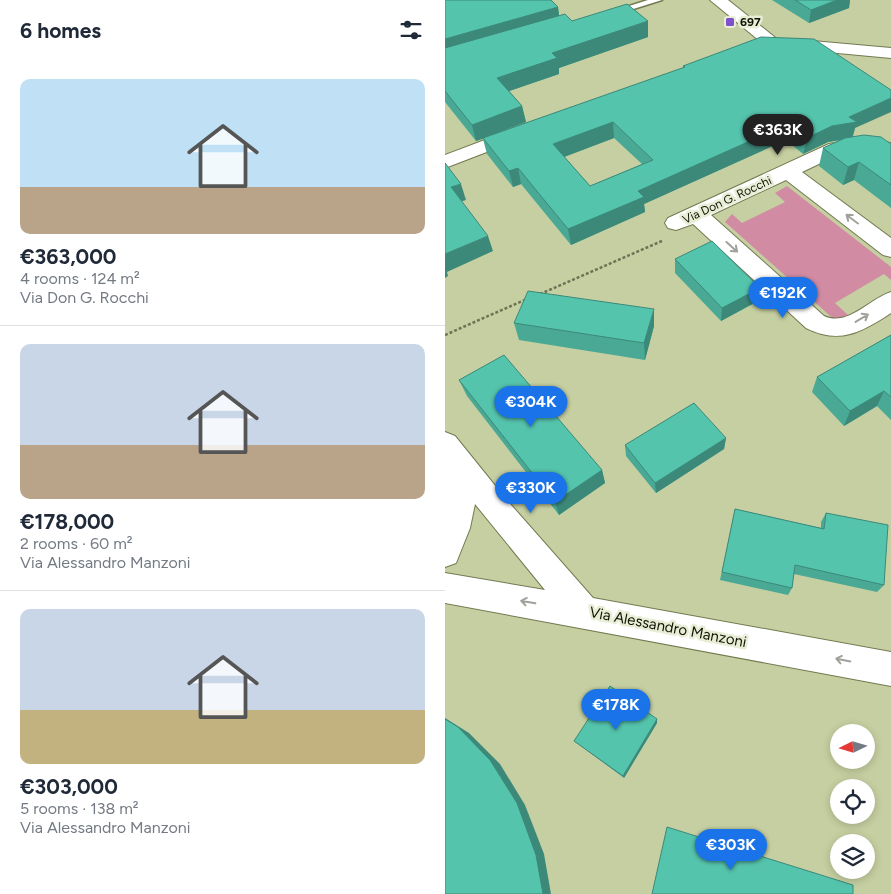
<!DOCTYPE html>
<html lang="en">
<head>
<meta charset="utf-8">
<style>
  :root { --surface:#fff; --page:#f6f6f7; --text:#1f2937; --muted:#747a83; --line:#e0e1e3; --accent:#1a73e8 }
  body { margin:0; font-family:Figtree,sans-serif; background:var(--page); color:var(--text); height:100vh; display:flex; flex-direction:column; font-size:19px; white-space:nowrap }
  * { box-sizing:border-box; margin:0 }
  p { font-size:16px; color:var(--muted) }
  .icon { flex:none; width:28px; height:28px; fill:none; stroke:currentColor; stroke-width:2; stroke-linecap:round; stroke-linejoin:round }
  .map { position:relative; flex:1; overflow:hidden }
  .sheet { display:flex; flex-direction:column; background:var(--surface); width:445px }
  .sheet>* { flex:none }
  .needle { width:32px; rotate:265deg }
  .fabs { position:absolute; left:385px; top:724px; display:grid; gap:10px }
  .fabs a { display:grid; place-items:center; width:45px; height:45px; border-radius:50%; background:var(--surface); box-shadow:0 2px 8px #0003; font-size:25px }
  .price { position:absolute; translate:-50% -42px; padding:0 11px; border-radius:18px; background:var(--accent); color:#fff; font-size:16px; line-height:32px; filter:drop-shadow(0 1px 2px #0008) }
  .price::after { content:''; position:absolute; left:50%; top:30px; width:15px; height:11px; margin-left:-8px; background:inherit; clip-path:polygon(0 0,100% 0,50% 100%) }
  .price.selected { background:#222; color:#fff }
  ul { padding:0; list-style:none }
  li { display:grid; align-content:center; gap:10px; height:265px; padding:0 20px }
  li+li { border-top:1px solid var(--line) }
  li span { display:grid; place-items:center; height:155px; border-radius:10px; color:#555 }
  li>.icon { margin-inline-start:auto }
  span .icon { width:90px; height:90px; fill:#fffc; stroke-width:1 }
  li b { font-size:21px }
  h2 { display:flex; justify-content:space-between; align-items:center; height:60px; padding:0 20px; font-size:21px }
  main { display:flex; flex:1; min-height:0 }
  .map>svg:first-child { display:block }
</style>
</head>
<body>
<main>
<section class="sheet">
<h2>6 homes<svg class="icon" aria-label="filters" viewBox="0 0 24 24"><path d="M4 7h16M4 17h16"/><circle cx="9" cy="7" r="2"/><circle cx="15" cy="17" r="2"/></svg></h2>
<ul>
<li><span style="background:linear-gradient(#bfe0f5 70%,#b9a48a 0)"><svg class="icon" aria-label="home" viewBox="0 0 24 24"><path d="M3 11l9-7 9 7M6 9v11h12V9"/></svg></span><div><b>€363,000</b><p>4 rooms · 124 m²</p><p>Via Don G. Rocchi</p></div></li>
<li><span style="background:linear-gradient(#c9d6e8 65%,#b9a48a 0)"><svg class="icon" aria-label="home" viewBox="0 0 24 24"><path d="M3 11l9-7 9 7M6 9v11h12V9"/></svg></span><div><b>€178,000</b><p>2 rooms · 60 m²</p><p>Via Alessandro Manzoni</p></div></li>
<li><span style="background:linear-gradient(#c9d6e8 65%,#c2b280 0)"><svg class="icon" aria-label="home" viewBox="0 0 24 24"><path d="M3 11l9-7 9 7M6 9v11h12V9"/></svg></span><div><b>€303,000</b><p>5 rooms · 138 m²</p><p>Via Alessandro Manzoni</p></div></li>
</ul>
</section>
<div class="map">
<svg width="446" height="894" viewBox="0 0 446 894">
  <rect width="100%" height="100%" fill="#c6cfa1"/>
  <polygon fill="#d18ca4" points="342,186 446,267 446,280 439,274 390,303 404,316 392,322 280,222 287,214 297,223 340,202 330,193"/>
  <g fill="none" stroke-linecap="round" stroke-linejoin="round">
    <defs>
      <polygon id="service" points="203,0 217,0 166,16 162,13"/>
      <g id="minor">
        <polygon points="265,0 283,0 337,43 334,47 328,48 322,47"/>
        <polygon points="345,39 446,48 446,58 339,48 336,44 339,40"/>
        <polygon points="74,127 81,129 84,133 81,137 0,168 0,155"/>
        <path d="M414 139 446 143V155L414 151 395 154 357 172 446 238V257L438 255 341 180 266 215 379 316C403 327 424 299 446 292V313C417 332 395 345 361 328L248 224 231 230 223 228 220 223 223 218 384 144Z"/>
        <polygon points="0,432 10,436 60,498 148,598 446,652 446,686 0,603 0,573 100,590 30,504 25,528 11,563 0,567"/>
      </g>
    </defs>
    <use href="#service" stroke="#727a50" stroke-width="3"/>
    <use href="#minor" stroke="#727a50" stroke-width="2"/>
    <g stroke="#6d7354" stroke-width="2.5" stroke-dasharray="3 2" stroke-linecap="butt">
      <polyline points="95,294 217,241"/>
      <polyline points="0,335 82,299"/>
    </g>
    <use href="#service" fill="#fff" fill-rule="evenodd"/>
    <use href="#minor" fill="#fff" fill-rule="evenodd"/>
  </g>
  <g fill="#49a995" fill-rule="evenodd">
    <path d="M0 0 113 7 114 16 127 21 203 37 114 68V74L64 91 77 106 81 122 52 133 238 68V66L410 128 408 137 446 144V208L409 180 398 185 374 166 378 148 395 140 383 142 358 154 341 140 199 204 200 212 126 245 76 184 68 187 42 154 38 139 31 141 0 102ZM169 138 197 164 145 186 119 157Z"/>
    <polygon points="327,0 405,0 404,8 364,23"/>
    <polygon points="230,259 313,301 276,321 230,273"/>
    <polygon points="69,323 209,326 200,360 74,340"/>
    <polygon points="446,335 446,420 432,406 399,426 367,392 372,377"/>
    <polygon points="14,380 157,470 160,483 114,515 22,396"/>
    <polygon points="281,438 279,449 211,493 181,456 180,445"/>
    <polygon points="290,509 376,528 376,522 381,513 439,585 432,592 349,574 347,588 343,595 275,580"/>
    <polygon points="212,719 212,723 179,778 129,741"/>
  </g>
  <g fill="#3c8979">
    <polygon points="392,0 405,0 404,8 364,23 366,10"/>
    <polygon points="113,7 115,23 0,56 0,39"/>
    <polygon points="203,21 203,37 114,68 114,74 56,94 52,78 107,53"/>
    <polygon points="446,98 446,112 410,128 407,138 383,142 358,154 362,138 404,117"/>
    <polygon points="77,106 81,122 31,141 27,125"/>
    <polygon points="168,122 169,138 111,160 108,144"/>
    <polygon points="343,124 341,140 199,204 200,212 126,245 123,229 193,191"/>
    <polygon points="414,162 409,180 398,185 403,167"/>
    <polygon points="73,168 76,184 68,187 64,171"/>
    <polygon points="16,184 21,200 11,203 6,187"/>
    <polygon points="43,236 48,251 2,272 3,276 0,278 0,254"/>
    <polygon points="315,288 313,301 276,321 277,308"/>
    <polygon points="209,309 209,326 200,360 199,343"/>
    <polygon points="439,391 432,406 399,426 405,411"/>
    <polygon points="281,438 279,449 211,493 210,483"/>
    <polygon points="157,470 160,483 114,515 110,502"/>
    <polygon points="0,718 24,733 55,764 80,805 99,854 106,894 98,894 0,719"/>
    <polygon points="212,719 212,723 179,778 178,776"/>
  </g>
  <g fill="#55c4ad" stroke="#3c8979" fill-rule="evenodd">
    <polygon points="0,0 106,0 113,7 0,39"/>
    <polygon points="350,0 392,0 366,10"/>
    <polygon points="182,4 203,21 107,53 112,58 52,78 77,106 27,125 0,91 0,48 120,14 127,21"/>
    <path d="M316 37 369 39 446 90V98L404 117 412 122 387 126 362 138 343 124 193 191 199 197 123 229 73 168 64 171 38 138 240 67 238 66ZM168 122 208 160 145 186 108 144Z"/>
    <polygon points="419,135 436,137 446,144 446,185 414,162 403,167 378,148 400,138"/>
    <polygon points="0,163 16,184 6,187 43,236 0,254"/>
    <polygon points="267,241 315,288 277,308 230,259"/>
    <polygon points="83,291 209,309 199,343 69,323"/>
    <polygon points="446,335 446,397 439,391 405,411 372,377"/>
    <polygon points="59,355 157,470 110,502 14,380"/>
    <polygon points="249,403 281,438 210,483 180,445"/>
    <polygon points="290,509 379,529 381,513 443,525 439,585 350,565 347,588 277,572"/>
    <polygon points="165,686 212,719 178,776 129,741"/>
    <polygon points="0,719 13,727 45,760 72,803 91,855 98,894 0,894"/>
    <polygon points="222,827 408,885 408,894 207,894"/>
  </g>
  <defs><path id="oneway-shaft" d="M-6 0H5M1.5-3L5.5 0L1.5 3" fill="none" stroke-width="1.6" stroke-linecap="round" stroke-linejoin="round" transform="scale(1.25)"/></defs>
  <g stroke="#a0a19b">
    <use href="#oneway-shaft" transform="translate(407 219) rotate(-143)"/>
    <use href="#oneway-shaft" transform="translate(287 247) rotate(42)"/>
    <use href="#oneway-shaft" transform="translate(417 318) rotate(-31)"/>
    <use href="#oneway-shaft" transform="translate(83 602) rotate(-170)"/>
    <use href="#oneway-shaft" transform="translate(398 660) rotate(-169)"/>
  </g>
  <rect fill="#7e50c9" stroke="#e8edd6" stroke-width="2" x="280" y="17" width="10" height="10" rx="2.5"/>
  <g text-anchor="middle" stroke-width="5" stroke-linejoin="round" paint-order="stroke">
    <g font-size="12" font-weight="bold" fill="#111404" stroke="#e8edd6" text-anchor="start">
      <text x="295" y="26">697</text>
    </g>
    <g font-size="12" fill="#111404" stroke="#e8edd6">
      <text transform="translate(282 200) rotate(-25)" y="4">Via Don G. Rocchi</text>
    </g>
    <g font-size="15" fill="#111404" stroke="#e8edd6">
      <text transform="translate(223 627) rotate(11)" y="5">Via Alessandro Manzoni</text>
    </g>
  </g>
</svg>
<div class="fabs">
<a><svg class="needle" viewBox="-14 -14 28 28"><path d="M0-13l5 13h-10z" fill="#e53935"/><path d="M0 13l5-13h-10z" fill="#747a83"/></svg></a>
<a><svg class="icon" aria-label="locate" viewBox="0 0 24 24"><circle cx="12" cy="12" r="6"/><path d="M12 2v4M12 18v4M2 12h4M18 12h4"/></svg></a>
<a><svg class="icon" aria-label="layers" viewBox="0 0 24 24"><path d="M12 4l9 5-9 5-9-5zM3 14l9 5 9-5"/></svg></a>
</div>
<b class="price selected" style="left:333px;top:156px">€363K</b>
<b class="price" style="left:338px;top:319px">€192K</b>
<b class="price" style="left:86px;top:428px">€304K</b>
<b class="price" style="left:86px;top:514px">€330K</b>
<b class="price" style="left:171px;top:731px">€178K</b>
<b class="price" style="left:286px;top:871px">€303K</b>
</div>
</main>
</body>
</html>
